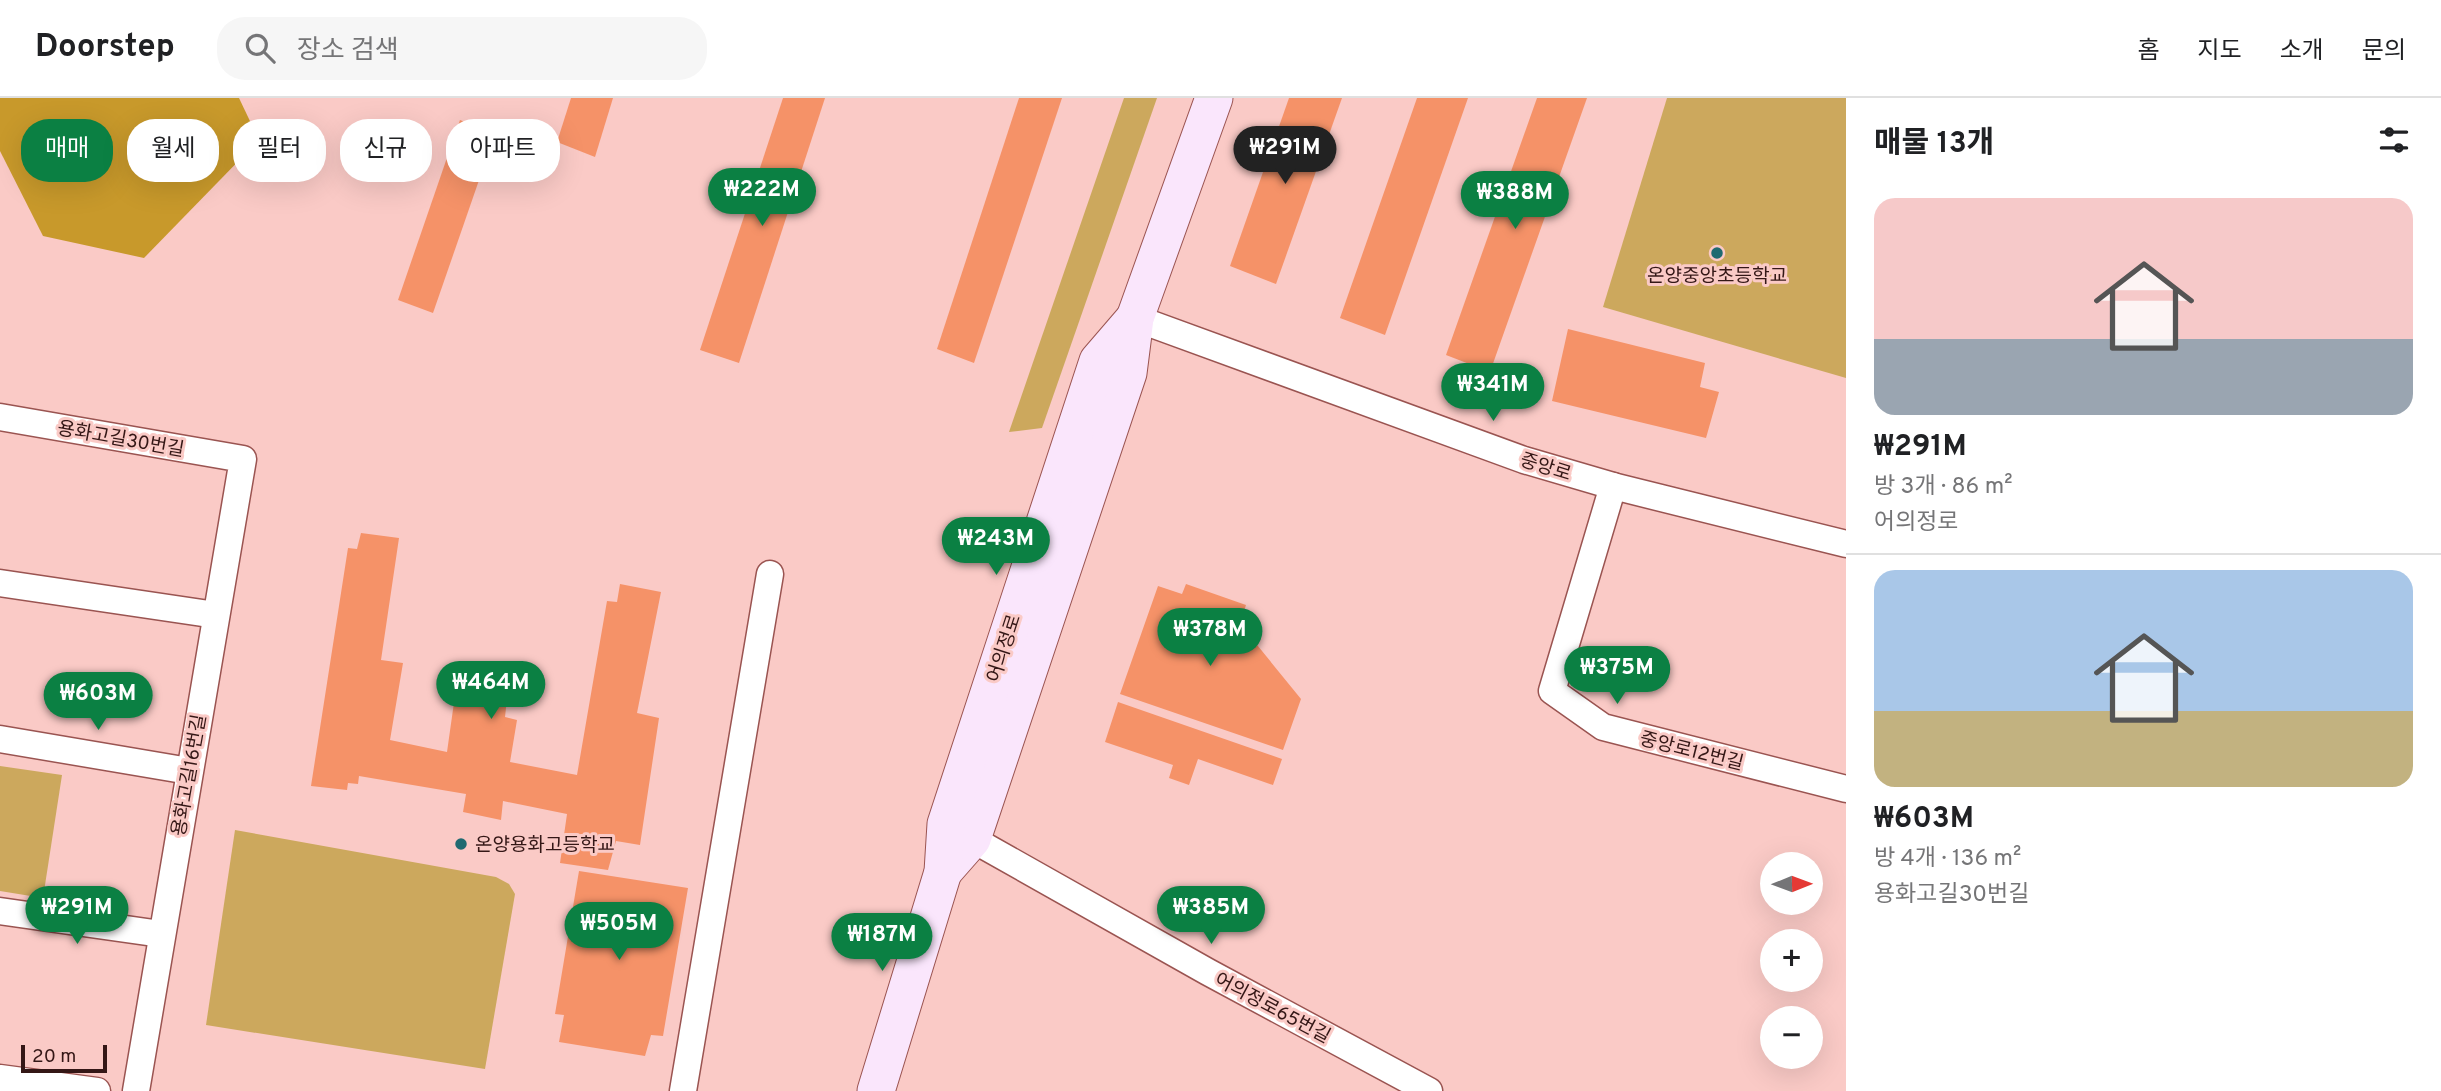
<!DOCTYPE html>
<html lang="ko">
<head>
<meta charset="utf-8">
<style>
  :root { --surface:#fff; --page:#f6f6f6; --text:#202124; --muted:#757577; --line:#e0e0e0; --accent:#0b8043 }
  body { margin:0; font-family:Overpass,"Noto Sans KR",sans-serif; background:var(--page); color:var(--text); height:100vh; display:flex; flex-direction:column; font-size:26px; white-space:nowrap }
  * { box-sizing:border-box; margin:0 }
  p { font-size:23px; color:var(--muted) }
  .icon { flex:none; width:38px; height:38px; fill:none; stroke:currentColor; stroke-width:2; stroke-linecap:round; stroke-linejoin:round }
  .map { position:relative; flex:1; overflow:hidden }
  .side { display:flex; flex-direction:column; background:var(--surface); width:595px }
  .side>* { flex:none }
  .hud { position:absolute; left:21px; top:21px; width:665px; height:63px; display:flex; gap:14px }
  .needle { width:46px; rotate:89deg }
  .tools { position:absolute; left:1760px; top:754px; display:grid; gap:14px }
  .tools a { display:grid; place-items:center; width:63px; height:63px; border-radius:50%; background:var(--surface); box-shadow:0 7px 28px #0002; font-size:35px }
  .scale { position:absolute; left:21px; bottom:18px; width:86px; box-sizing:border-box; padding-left:7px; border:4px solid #341716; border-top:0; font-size:19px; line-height:24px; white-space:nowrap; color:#341716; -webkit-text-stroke:5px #facac6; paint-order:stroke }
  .price { position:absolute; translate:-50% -60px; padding:0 16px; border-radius:24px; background:var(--accent); color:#fff; font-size:23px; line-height:46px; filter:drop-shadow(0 2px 4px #0008) }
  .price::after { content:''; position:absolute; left:50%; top:42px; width:21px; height:16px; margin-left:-10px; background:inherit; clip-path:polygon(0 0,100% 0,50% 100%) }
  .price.current { background:#222; color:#fff }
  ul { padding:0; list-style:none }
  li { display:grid; align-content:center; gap:14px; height:371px; padding:0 28px }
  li+li { border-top:2px solid var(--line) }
  li span { display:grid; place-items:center; height:217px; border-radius:21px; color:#555 }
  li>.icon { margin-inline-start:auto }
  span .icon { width:126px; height:126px; fill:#fffc; stroke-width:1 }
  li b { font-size:30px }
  h2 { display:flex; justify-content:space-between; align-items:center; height:84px; padding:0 28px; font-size:30px }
  .tag { padding:0 24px; border-radius:28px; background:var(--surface); box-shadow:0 7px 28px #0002; font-size:24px; line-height:63px }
  .tag.current { background:var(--accent); color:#fff }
  header { display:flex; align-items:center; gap:42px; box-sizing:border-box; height:98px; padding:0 35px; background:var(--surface); border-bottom:2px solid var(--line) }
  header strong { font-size:33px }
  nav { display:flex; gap:38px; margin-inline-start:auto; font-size:24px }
  .search { width:490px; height:63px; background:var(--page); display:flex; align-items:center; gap:18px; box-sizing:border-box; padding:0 24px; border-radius:28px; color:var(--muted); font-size:26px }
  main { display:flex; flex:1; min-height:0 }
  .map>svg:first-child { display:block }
</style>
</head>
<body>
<header>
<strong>Doorstep</strong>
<div class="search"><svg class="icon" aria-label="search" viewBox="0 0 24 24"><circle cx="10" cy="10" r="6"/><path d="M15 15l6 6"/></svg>장소 검색</div>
<nav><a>홈</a><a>지도</a><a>소개</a><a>문의</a></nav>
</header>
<main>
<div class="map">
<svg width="1846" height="993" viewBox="0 0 1846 993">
  <rect width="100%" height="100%" fill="#facac6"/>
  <g fill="#cca85d">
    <polygon points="1124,0 1157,0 1042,330 1009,334"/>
    <polygon points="1667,0 1846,0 1846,280 1603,209"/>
    <polygon points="0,668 62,677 43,800 0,793"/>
    <polygon points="235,732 496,779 509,786 515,796 485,971 206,927"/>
  </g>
  <polygon fill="#c8992b" points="0,0 239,0 259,42 144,160 43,138 0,53"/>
  <g fill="#f59268">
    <polygon points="571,0 613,0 595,59 557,44"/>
    <polygon points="783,0 825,0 739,265 700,252"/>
    <polygon points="1019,0 1062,0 974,265 937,251"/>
    <polygon points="1289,0 1342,0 1276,186 1230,168"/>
    <polygon points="1417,0 1468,0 1385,237 1340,220"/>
    <polygon points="1537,0 1587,0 1490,274 1446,257"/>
    <polygon points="460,22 495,36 433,215 398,202"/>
    <polygon points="1568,231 1705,265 1700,289 1719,294 1706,340 1552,303"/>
    <polygon points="361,435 399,440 381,562 403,565 390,642 447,654 459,569 510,573 505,619 517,622 510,664 577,677 607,503 617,504 620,486 661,494 637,615 659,620 640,747 616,743 608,772 560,765 567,716 503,703 501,722 463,714 466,696 359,678 358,686 348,685 347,692 311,688 348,450 357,451"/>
    <polygon points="1186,486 1246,507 1240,526 1301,601 1283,652 1120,596 1158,488 1182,496"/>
    <polygon points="1118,604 1282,661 1273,687 1198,661 1189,687 1169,680 1173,667 1105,644"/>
    <polygon points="579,773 688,790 663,938 651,937 645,958 559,944 564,917 555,916"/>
  </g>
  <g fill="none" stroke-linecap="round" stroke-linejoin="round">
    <defs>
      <g id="street">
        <polyline points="1135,220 1524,362 1613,388 1846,446"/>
        <polyline points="0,319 243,361 136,993"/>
        <polyline points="1613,388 1552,593 1603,629 1846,691"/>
        <polyline points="0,485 216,517"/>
        <polyline points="0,641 189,673"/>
        <polyline points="972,741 1208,874 1429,993"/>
        <polyline points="0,813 161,836"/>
        <polyline points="0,980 97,993"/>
        <polyline points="683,993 770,476"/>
      </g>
      <g id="secondary">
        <polyline points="943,774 972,741 1128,275 1135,220 1214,0"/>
        <polyline points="876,993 943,774 946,726 1098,263 1135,220"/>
      </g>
    </defs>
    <use href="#street" stroke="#9a5451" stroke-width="29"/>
    <use href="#secondary" stroke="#9a5451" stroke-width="39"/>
    <use href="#street" stroke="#fff" stroke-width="26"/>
    <use href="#secondary" stroke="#fae6fc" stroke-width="37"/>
  </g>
  <g fill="#1f6a71" stroke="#facac6" stroke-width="2.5">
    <circle cx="1717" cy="155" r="7"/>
    <circle cx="461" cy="746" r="7"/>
  </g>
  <g text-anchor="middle" stroke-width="6" stroke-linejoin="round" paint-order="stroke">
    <g font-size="19" fill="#341716" stroke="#facac6">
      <text x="1717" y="184">온양중앙초등학교</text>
      <text x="475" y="753" text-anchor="start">온양용화고등학교</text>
    </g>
    <g font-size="19" fill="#341716" stroke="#facac6">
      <text transform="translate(121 340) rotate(10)" y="7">용화고길30번길</text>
      <text transform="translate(1546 368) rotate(17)" y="7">중앙로</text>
      <text transform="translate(1003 550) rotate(-72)" y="7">어의정로</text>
      <text transform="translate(1692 652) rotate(14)" y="7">중앙로12번길</text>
      <text transform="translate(188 677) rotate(-80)" y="7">용화고길16번길</text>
      <text transform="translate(1273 909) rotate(28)" y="7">어의정로65번길</text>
    </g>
  </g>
</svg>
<div class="tools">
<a><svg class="needle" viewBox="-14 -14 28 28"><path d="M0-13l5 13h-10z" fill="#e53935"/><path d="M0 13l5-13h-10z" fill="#757577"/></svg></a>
<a>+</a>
<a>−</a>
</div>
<div class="scale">20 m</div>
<b class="price current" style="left:1285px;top:88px">₩291M</b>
<b class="price" style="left:762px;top:130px">₩222M</b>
<b class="price" style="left:1515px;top:133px">₩388M</b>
<b class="price" style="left:1493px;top:325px">₩341M</b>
<b class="price" style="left:996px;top:479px">₩243M</b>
<b class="price" style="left:1210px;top:570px">₩378M</b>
<b class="price" style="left:1617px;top:608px">₩375M</b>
<b class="price" style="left:491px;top:623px">₩464M</b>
<b class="price" style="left:98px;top:634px">₩603M</b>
<b class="price" style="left:77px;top:848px">₩291M</b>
<b class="price" style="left:1211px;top:848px">₩385M</b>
<b class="price" style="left:619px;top:864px">₩505M</b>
<b class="price" style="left:882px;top:875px">₩187M</b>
<div class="hud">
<a class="tag current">매매</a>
<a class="tag">월세</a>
<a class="tag">필터</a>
<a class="tag">신규</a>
<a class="tag">아파트</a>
</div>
</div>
<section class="side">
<h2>매물 13개<svg class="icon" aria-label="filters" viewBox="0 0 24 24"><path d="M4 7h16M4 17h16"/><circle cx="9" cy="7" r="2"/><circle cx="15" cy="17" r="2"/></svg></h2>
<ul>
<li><span style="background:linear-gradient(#f6c9c9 65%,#9aa5b1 0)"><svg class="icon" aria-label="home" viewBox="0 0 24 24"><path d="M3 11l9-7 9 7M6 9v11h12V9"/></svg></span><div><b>₩291M</b><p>방 3개 · 86 m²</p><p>어의정로</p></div></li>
<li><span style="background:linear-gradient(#a9c7e8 65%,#c2b280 0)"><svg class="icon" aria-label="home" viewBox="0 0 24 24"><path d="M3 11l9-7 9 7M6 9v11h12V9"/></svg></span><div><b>₩603M</b><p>방 4개 · 136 m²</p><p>용화고길30번길</p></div></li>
</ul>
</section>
</main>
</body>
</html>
